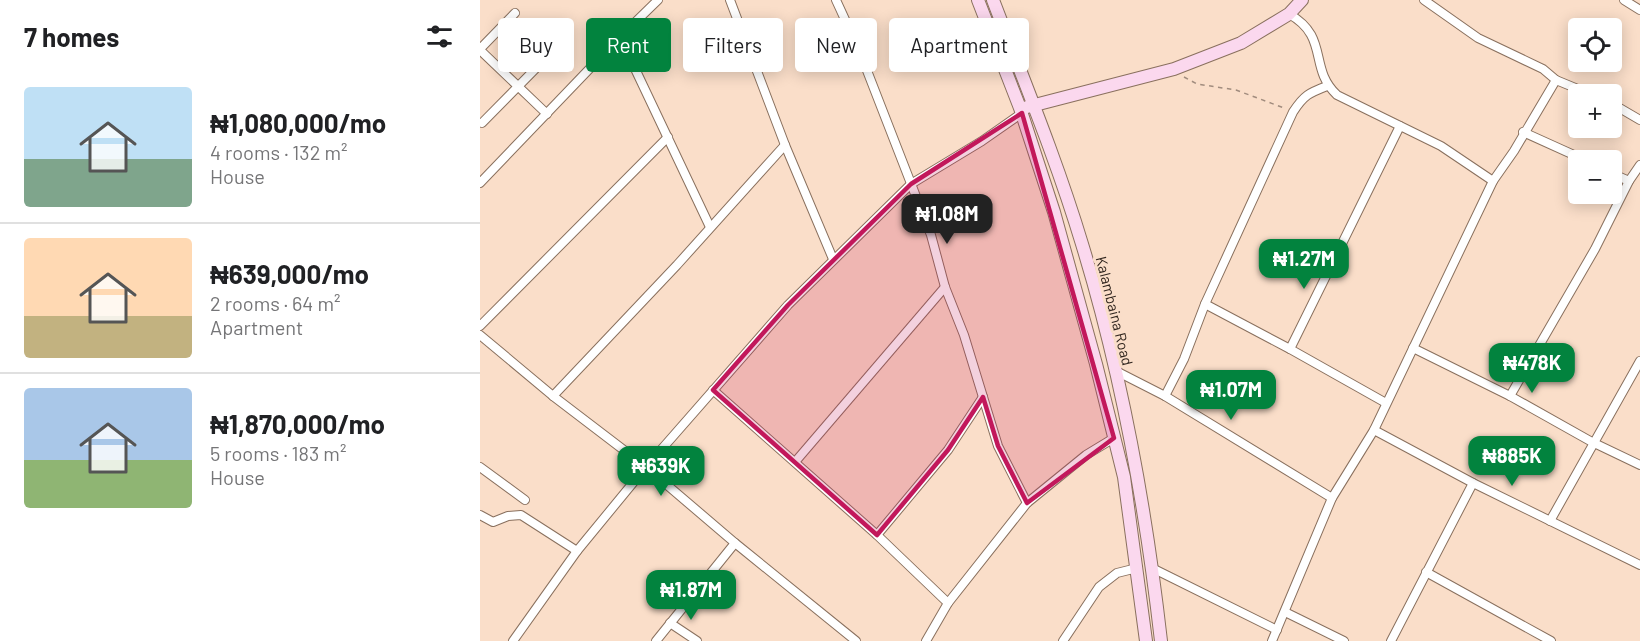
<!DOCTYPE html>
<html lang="en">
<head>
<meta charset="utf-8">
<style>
  :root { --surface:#fff; --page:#f2f2f2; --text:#202124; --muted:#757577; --line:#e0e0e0; --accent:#02833e }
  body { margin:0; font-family:Barlow,sans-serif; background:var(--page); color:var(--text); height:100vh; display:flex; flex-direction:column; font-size:22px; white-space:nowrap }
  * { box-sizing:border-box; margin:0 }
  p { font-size:20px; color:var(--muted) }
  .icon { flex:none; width:33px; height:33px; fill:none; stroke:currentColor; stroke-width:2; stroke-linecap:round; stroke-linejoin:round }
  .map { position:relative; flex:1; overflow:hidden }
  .sheet { display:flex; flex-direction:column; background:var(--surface); width:480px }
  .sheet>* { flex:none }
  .banner { position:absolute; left:18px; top:18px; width:570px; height:54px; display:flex; gap:12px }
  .tools { position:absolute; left:1088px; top:18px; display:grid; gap:12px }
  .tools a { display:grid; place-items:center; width:54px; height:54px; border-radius:6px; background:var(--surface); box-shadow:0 3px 15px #0003; font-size:30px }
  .price { position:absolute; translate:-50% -51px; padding:0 14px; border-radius:12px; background:var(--accent); color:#fff; font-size:20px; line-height:39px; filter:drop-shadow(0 2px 3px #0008) }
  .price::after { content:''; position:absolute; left:50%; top:36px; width:18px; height:14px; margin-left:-9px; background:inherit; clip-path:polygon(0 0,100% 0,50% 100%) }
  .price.selected { background:#222; color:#fff }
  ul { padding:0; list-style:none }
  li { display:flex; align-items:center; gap:18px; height:150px; padding:0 24px }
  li+li { border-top:2px solid var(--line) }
  li span { display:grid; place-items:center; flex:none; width:168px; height:120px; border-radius:6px; color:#555 }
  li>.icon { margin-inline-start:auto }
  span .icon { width:72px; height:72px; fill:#fffc; stroke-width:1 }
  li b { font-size:26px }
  h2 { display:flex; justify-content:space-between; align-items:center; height:72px; padding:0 24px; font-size:26px }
  .pill { padding:0 21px; border-radius:6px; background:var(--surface); box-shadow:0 3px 15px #0003; font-size:21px; line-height:54px }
  .pill.selected { background:var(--accent); color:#fff }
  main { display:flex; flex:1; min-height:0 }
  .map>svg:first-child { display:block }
</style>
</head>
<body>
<main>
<section class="sheet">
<h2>7 homes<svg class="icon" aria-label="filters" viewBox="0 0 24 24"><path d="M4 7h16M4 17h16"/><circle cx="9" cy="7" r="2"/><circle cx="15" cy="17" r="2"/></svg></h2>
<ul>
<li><span style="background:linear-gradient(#bfe0f5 60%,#7fa58c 0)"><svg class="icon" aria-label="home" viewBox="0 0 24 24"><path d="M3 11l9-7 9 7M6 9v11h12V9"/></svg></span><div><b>₦1,080,000/mo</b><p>4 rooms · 132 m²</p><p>House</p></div></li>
<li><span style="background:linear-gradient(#ffd9b3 65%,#c2b280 0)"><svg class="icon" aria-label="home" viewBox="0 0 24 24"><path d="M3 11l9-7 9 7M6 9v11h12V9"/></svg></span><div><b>₦639,000/mo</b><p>2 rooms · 64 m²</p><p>Apartment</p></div></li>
<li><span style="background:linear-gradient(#a9c7e8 60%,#8fb573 0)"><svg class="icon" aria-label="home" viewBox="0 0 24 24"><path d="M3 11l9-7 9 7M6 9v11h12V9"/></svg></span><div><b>₦1,870,000/mo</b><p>5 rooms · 183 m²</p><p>House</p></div></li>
</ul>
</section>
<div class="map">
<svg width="1160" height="641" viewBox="0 0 1160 641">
  <rect width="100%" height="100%" fill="#fadec9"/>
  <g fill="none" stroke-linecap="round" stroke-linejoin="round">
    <defs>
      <g id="street">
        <polyline points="250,0 305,145 353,259"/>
        <polyline points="356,0 379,50 451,235 465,287 484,335 518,446 547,503"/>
        <polyline points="944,0 998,38 1063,69 1076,80 1110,94"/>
        <polyline points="1144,0 1160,10"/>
        <path d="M809 14C850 37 828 68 857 95L961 146 1013 181"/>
        <polyline points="140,37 230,227"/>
        <polyline points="0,49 35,13"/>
        <polyline points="0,50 67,114"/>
        <polyline points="1131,103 1160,120"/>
        <polyline points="2,123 73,51"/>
        <polyline points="1043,132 1105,160"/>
        <polyline points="1131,173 1149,181"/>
        <polyline points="0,183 140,37 178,0"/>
        <polyline points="725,304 810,349"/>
        <polyline points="0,326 188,137"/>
        <polyline points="0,335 73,396 166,467 255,543 376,641"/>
        <polyline points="933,348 1030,396 1112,442 1160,465"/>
        <polyline points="634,370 685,396 852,498"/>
        <polyline points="233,390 397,535 468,603"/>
        <polyline points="73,396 197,265 305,145"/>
        <path d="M685 396 704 359 725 304 813 112C824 95 829 93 847 86"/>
        <polyline points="1030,396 1115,249 1149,181 1160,165"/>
        <polyline points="906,403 810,349 920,126"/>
        <polyline points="894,430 993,483 1160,565"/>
        <polyline points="315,462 465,287"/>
        <polyline points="0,467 45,500"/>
        <polyline points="0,515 13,522 28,516 41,515 97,551"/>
        <polyline points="1070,521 1160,361"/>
        <polyline points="397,535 468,450 503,397"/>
        <polyline points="672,568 797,630"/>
        <polyline points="946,572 1071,641"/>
        <polyline points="805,612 864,641"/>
        <polyline points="190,623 217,641"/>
        <polyline points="33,641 97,551 166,467 308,305 431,184 502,141 542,113"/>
        <polyline points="176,641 255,543"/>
        <polyline points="446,641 468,603 547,503 606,455 634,438"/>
        <polyline points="583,641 619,587 637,573 657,568"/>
        <polyline points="792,641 852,498 894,430 1013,181 1034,151 1076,80"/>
        <polyline points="911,641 993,483"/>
      </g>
      <g id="secondary">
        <polyline points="498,0 540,108 574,212 616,364 644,477 666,641"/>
        <path d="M513 0C544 81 577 161 602 244 641 371 666 509 681 641"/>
        <polyline points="547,107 694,69 761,43 809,14 822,0"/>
      </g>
    </defs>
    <use href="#street" stroke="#89705e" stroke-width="10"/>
    <use href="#secondary" stroke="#89705e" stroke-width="14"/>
    <polyline stroke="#a18c7e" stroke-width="1.5" stroke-dasharray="4.5 4.5" stroke-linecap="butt" points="704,77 717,84 756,90 804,108"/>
    <use href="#street" stroke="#fff" stroke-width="8"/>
    <use href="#secondary" stroke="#fbd8ee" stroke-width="12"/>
  </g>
  <path fill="#c2185b" fill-opacity="0.2" stroke="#c2185b" stroke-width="4.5" stroke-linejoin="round" d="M542 113 634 438 547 503 518 446 503 397 468 450 397 535 233 390 308 305 431 184Z"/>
  <g text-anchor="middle" stroke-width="6" stroke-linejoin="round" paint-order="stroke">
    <g font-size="15" fill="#31261f" stroke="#fadec9">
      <text transform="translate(634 311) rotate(76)" y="5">Kalambaina Road</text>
    </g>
  </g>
</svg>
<div class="tools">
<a><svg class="icon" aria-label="locate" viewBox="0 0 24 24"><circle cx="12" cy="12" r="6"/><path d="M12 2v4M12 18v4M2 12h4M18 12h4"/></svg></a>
<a>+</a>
<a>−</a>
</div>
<b class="price selected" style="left:467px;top:245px">₦1.08M</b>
<b class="price" style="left:824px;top:290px">₦1.27M</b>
<b class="price" style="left:1052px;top:394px">₦478K</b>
<b class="price" style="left:751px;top:421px">₦1.07M</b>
<b class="price" style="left:1032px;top:487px">₦885K</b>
<b class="price" style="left:181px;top:497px">₦639K</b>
<b class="price" style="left:211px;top:621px">₦1.87M</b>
<div class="banner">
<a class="pill">Buy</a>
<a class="pill selected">Rent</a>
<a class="pill">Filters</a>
<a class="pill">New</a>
<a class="pill">Apartment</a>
</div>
</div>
</main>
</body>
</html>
